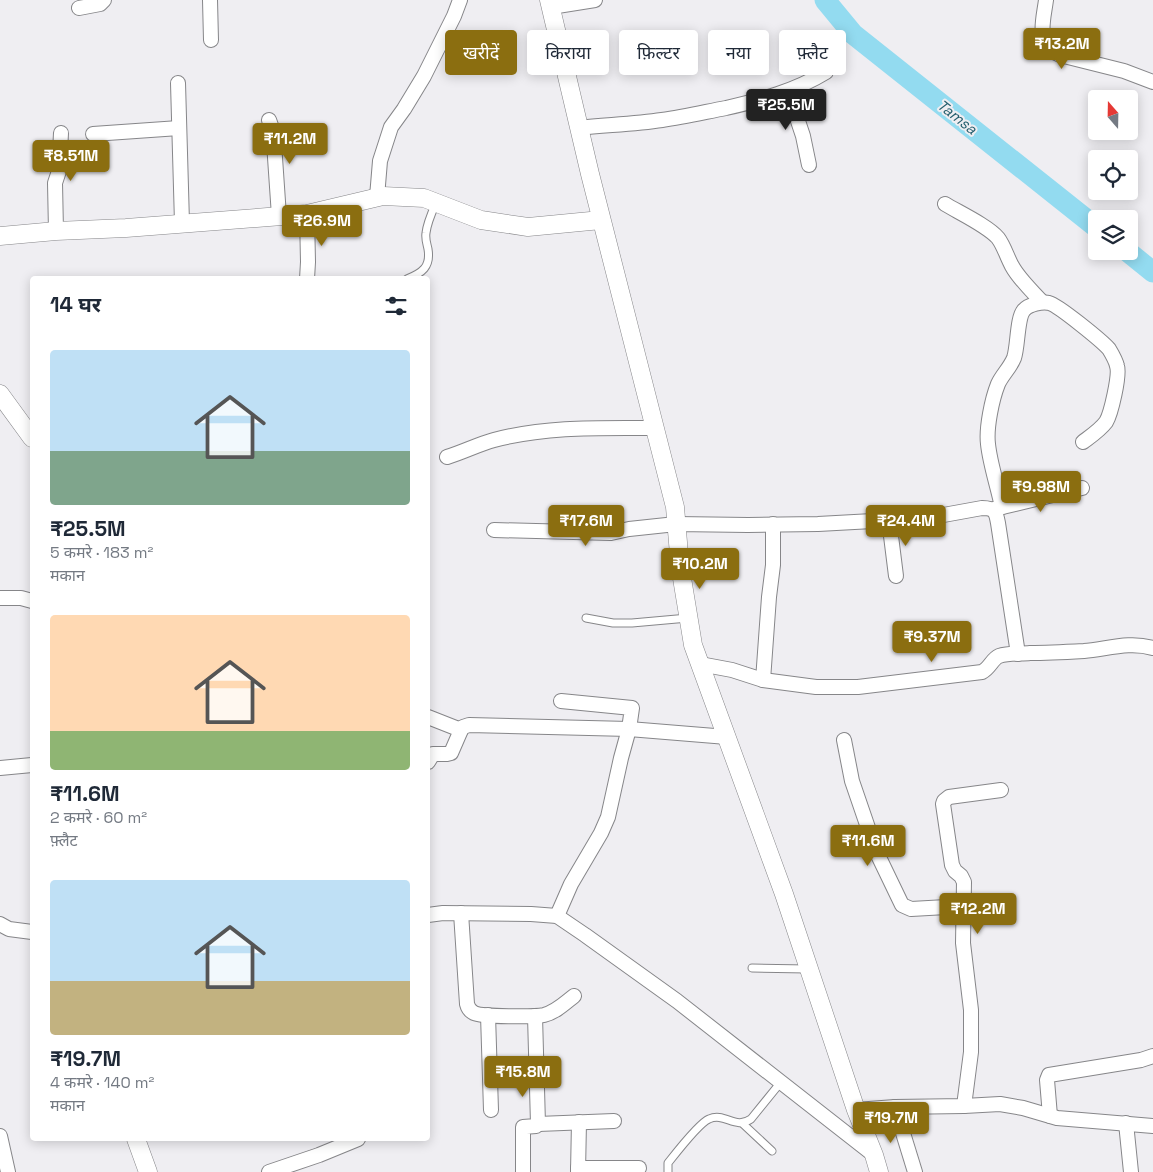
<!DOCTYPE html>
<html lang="hi">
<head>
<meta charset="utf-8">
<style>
  :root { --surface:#fff; --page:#f6f6f7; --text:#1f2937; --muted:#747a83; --accent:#8b6e10 }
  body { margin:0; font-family:"Space Grotesk","Noto Sans Devanagari",sans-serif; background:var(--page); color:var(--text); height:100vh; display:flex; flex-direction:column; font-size:19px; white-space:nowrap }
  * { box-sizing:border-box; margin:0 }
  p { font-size:16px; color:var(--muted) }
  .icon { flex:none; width:28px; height:28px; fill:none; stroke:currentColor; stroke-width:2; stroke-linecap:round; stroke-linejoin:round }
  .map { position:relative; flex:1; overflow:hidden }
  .sheet { position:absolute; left:30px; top:276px; width:400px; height:865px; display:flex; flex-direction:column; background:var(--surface); border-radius:5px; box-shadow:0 2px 12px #0003 }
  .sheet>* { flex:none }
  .hud { position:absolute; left:445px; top:30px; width:475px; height:45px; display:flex; gap:10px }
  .needle { width:32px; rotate:340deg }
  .controls { position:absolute; left:1088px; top:90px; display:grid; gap:10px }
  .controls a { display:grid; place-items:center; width:50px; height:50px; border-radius:5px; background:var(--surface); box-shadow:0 2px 12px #0003; font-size:25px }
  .price { position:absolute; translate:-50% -42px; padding:0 11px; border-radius:5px; background:var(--accent); color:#fff; font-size:16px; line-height:32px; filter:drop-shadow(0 1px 2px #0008) }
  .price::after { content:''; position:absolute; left:50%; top:30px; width:15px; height:11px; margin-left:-8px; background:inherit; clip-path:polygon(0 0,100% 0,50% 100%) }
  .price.current { background:#222; color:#fff }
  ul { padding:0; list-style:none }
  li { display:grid; align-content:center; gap:10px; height:265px; padding:0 20px }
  li span { display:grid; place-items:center; height:155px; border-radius:5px; color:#555 }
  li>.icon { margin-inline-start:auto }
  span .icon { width:90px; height:90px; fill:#fffc; stroke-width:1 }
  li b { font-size:21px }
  h2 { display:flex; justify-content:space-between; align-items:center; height:60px; padding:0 20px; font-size:21px }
  .tag { padding:0 18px; border-radius:5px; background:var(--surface); box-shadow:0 2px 12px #0003; font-size:18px; line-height:45px }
  .tag.current { background:var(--accent); color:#fff }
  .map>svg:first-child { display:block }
</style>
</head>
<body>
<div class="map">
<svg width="1153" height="1172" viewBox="0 0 1153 1172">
  <rect width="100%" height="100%" fill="#efeef2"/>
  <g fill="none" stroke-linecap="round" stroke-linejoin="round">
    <g stroke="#93dbf0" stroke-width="21">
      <polyline points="825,0 853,34 1096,227"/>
      <polyline points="1127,251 1153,272"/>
    </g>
    <defs>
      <g id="service">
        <path d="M407 279C422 273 431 267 428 249 427 244 425 239 426 233 427 223 432 212 436 203"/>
        <polyline points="586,618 613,623 632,623 688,618"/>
        <polyline points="752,968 807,969"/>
        <polyline points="742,1123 772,1151"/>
        <path d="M668 1172V1163C676 1153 699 1123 709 1119 725 1112 735 1130 751 1119L781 1082"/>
      </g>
      <g id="minor">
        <polyline points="210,0 211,40"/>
        <path d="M1046 0C1043 23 1035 44 1060 55L1124 71 1153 82"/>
        <polyline points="551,7 595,0"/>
        <polyline points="79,8 100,4 104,0"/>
        <polyline points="178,83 182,223"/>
        <polyline points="788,91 803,136 809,165"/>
        <polyline points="269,120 273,131 274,143 279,216"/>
        <path d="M579 128C607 125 635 124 662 120 684 117 705 112 726 108 761 100 795 91 826 72"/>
        <polyline points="93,134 179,128"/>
        <polyline points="377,197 380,161 391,127 404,109 424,76 454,16 460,0"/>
        <path d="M945 204C958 212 988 226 998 238 1004 246 1007 257 1012 266 1019 279 1032 291 1042 302"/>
        <polyline points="307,214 308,262 307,279"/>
        <polyline points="56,231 55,183 59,171 61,133"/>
        <path d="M447 457C463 452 479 444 494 440 547 426 601 428 654 428"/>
        <path d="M1002 507C998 487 990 464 988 444 986 428 992 399 998 384 1002 375 1010 368 1014 358 1018 347 1017 317 1024 310 1028 305 1042 301 1049 303 1058 305 1102 341 1109 349 1112 354 1116 361 1117 366 1120 375 1111 414 1106 422 1100 430 1091 436 1083 442"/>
        <polyline points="994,509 1082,488"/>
        <polyline points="889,520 896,576"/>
        <path d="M494 530 611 533 629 529 676 524 748 525 818 524 909 519 938 516 982 508C995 508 996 512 998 523L1018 654"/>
        <polyline points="0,598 21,598 32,601"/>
        <path d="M700 664 732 670 763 680 816 687H858L982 672C990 668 992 659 999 656 1008 653 1020 654 1030 653 1048 653 1066 652 1084 651 1107 649 1130 641 1153 648"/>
        <polyline points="763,680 769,597 773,565 773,524"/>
        <polyline points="428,717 461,730"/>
        <polyline points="844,740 852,781 876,851 902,905 911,909 964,906"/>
        <polyline points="428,762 433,754 447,754 451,753 461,730 463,727 469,725 629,729 727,737"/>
        <polyline points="0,768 32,765"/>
        <path d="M461 913 467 1004C468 1008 470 1011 474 1013 482 1017 535 1017 544 1015 556 1012 565 1003 574 996"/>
        <polyline points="428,915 443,913 531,914 557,916 585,935 677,1001 874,1155"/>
        <polyline points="557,916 571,884 601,833 608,817 621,758 629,729 632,708 561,701"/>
        <polyline points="0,924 9,929 32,932"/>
        <polyline points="488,1015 491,1110"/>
        <polyline points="964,1106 971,1052 971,1010 963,943 964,882 961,876 955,871 952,865 943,804 944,801 949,797 1001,790"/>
        <polyline points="895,1107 915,1172"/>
        <polyline points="856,1110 895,1107 964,1106 1000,1104 1023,1108 1057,1118 1153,1126"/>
        <polyline points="1050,1116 1047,1080 1049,1075 1141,1060 1153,1056"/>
        <polyline points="1126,1123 1131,1172"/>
        <polyline points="538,1124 614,1121"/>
        <polyline points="0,1136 8,1172"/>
        <polyline points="578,1168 639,1168"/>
        <polyline points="269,1172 319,1155 358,1139"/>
        <polyline points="523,1172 523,1127 536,1126 538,1124 535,1016"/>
        <polyline points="578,1172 579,1122"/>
      </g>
      <g id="tertiary">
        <polyline points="549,0 590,174 675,507 680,566 693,645 784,894 856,1110 874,1155 879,1172"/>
        <polyline points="0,236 56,231 126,228 307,214 383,196 424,198 481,220 528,227 601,220"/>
        <polyline points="0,394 32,438"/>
        <polyline points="136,1139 148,1172"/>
      </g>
    </defs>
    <use href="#service" stroke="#868689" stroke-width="9"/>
    <use href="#minor" stroke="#868689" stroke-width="16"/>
    <use href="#tertiary" stroke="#868689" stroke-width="19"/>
    <use href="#service" stroke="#fff" stroke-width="7"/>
    <use href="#minor" stroke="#fff" stroke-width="14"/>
    <use href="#tertiary" stroke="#fff" stroke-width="18"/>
  </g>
  <g text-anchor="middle" stroke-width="4" stroke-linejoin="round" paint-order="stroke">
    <g font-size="15" font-style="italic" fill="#255f6e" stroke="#efeef2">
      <text transform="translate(957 117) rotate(38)" y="5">Tamsa</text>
    </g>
  </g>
</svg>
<div class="controls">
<a><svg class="needle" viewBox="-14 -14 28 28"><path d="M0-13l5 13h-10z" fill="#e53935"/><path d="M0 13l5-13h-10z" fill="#747a83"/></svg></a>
<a><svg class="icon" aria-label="locate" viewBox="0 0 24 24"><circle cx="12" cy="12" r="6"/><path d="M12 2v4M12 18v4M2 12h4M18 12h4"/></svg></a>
<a><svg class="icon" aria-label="layers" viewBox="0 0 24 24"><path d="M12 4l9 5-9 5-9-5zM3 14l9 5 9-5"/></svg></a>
</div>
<b class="price" style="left:1062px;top:70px">₹13.2M</b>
<b class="price current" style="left:786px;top:131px">₹25.5M</b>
<b class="price" style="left:290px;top:165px">₹11.2M</b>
<b class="price" style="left:71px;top:182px">₹8.51M</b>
<b class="price" style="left:322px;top:247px">₹26.9M</b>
<b class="price" style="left:1041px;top:513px">₹9.98M</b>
<b class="price" style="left:586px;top:547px">₹17.6M</b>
<b class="price" style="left:906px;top:547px">₹24.4M</b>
<b class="price" style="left:700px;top:590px">₹10.2M</b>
<b class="price" style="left:932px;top:663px">₹9.37M</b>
<b class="price" style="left:868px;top:867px">₹11.6M</b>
<b class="price" style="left:978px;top:935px">₹12.2M</b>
<b class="price" style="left:523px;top:1098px">₹15.8M</b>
<b class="price" style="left:891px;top:1144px">₹19.7M</b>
<div class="hud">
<a class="tag current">खरीदें</a>
<a class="tag">किराया</a>
<a class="tag">फ़िल्टर</a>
<a class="tag">नया</a>
<a class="tag">फ़्लैट</a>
</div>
<section class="sheet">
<h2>14 घर<svg class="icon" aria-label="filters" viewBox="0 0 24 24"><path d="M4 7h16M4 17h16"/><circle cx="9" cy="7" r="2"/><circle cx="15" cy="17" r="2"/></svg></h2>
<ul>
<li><span style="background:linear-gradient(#bfe0f5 65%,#7fa58c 0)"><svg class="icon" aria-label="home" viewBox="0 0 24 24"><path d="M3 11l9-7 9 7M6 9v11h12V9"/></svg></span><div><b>₹25.5M</b><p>5 कमरे · 183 m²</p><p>मकान</p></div></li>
<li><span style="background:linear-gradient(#ffd9b3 75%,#8fb573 0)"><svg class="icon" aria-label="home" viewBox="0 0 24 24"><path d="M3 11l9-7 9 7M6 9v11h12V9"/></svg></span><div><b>₹11.6M</b><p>2 कमरे · 60 m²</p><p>फ़्लैट</p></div></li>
<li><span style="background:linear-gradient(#bfe0f5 65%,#c2b280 0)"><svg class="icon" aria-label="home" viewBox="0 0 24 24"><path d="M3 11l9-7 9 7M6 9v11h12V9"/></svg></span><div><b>₹19.7M</b><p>4 कमरे · 140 m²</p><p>मकान</p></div></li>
</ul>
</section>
</div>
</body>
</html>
